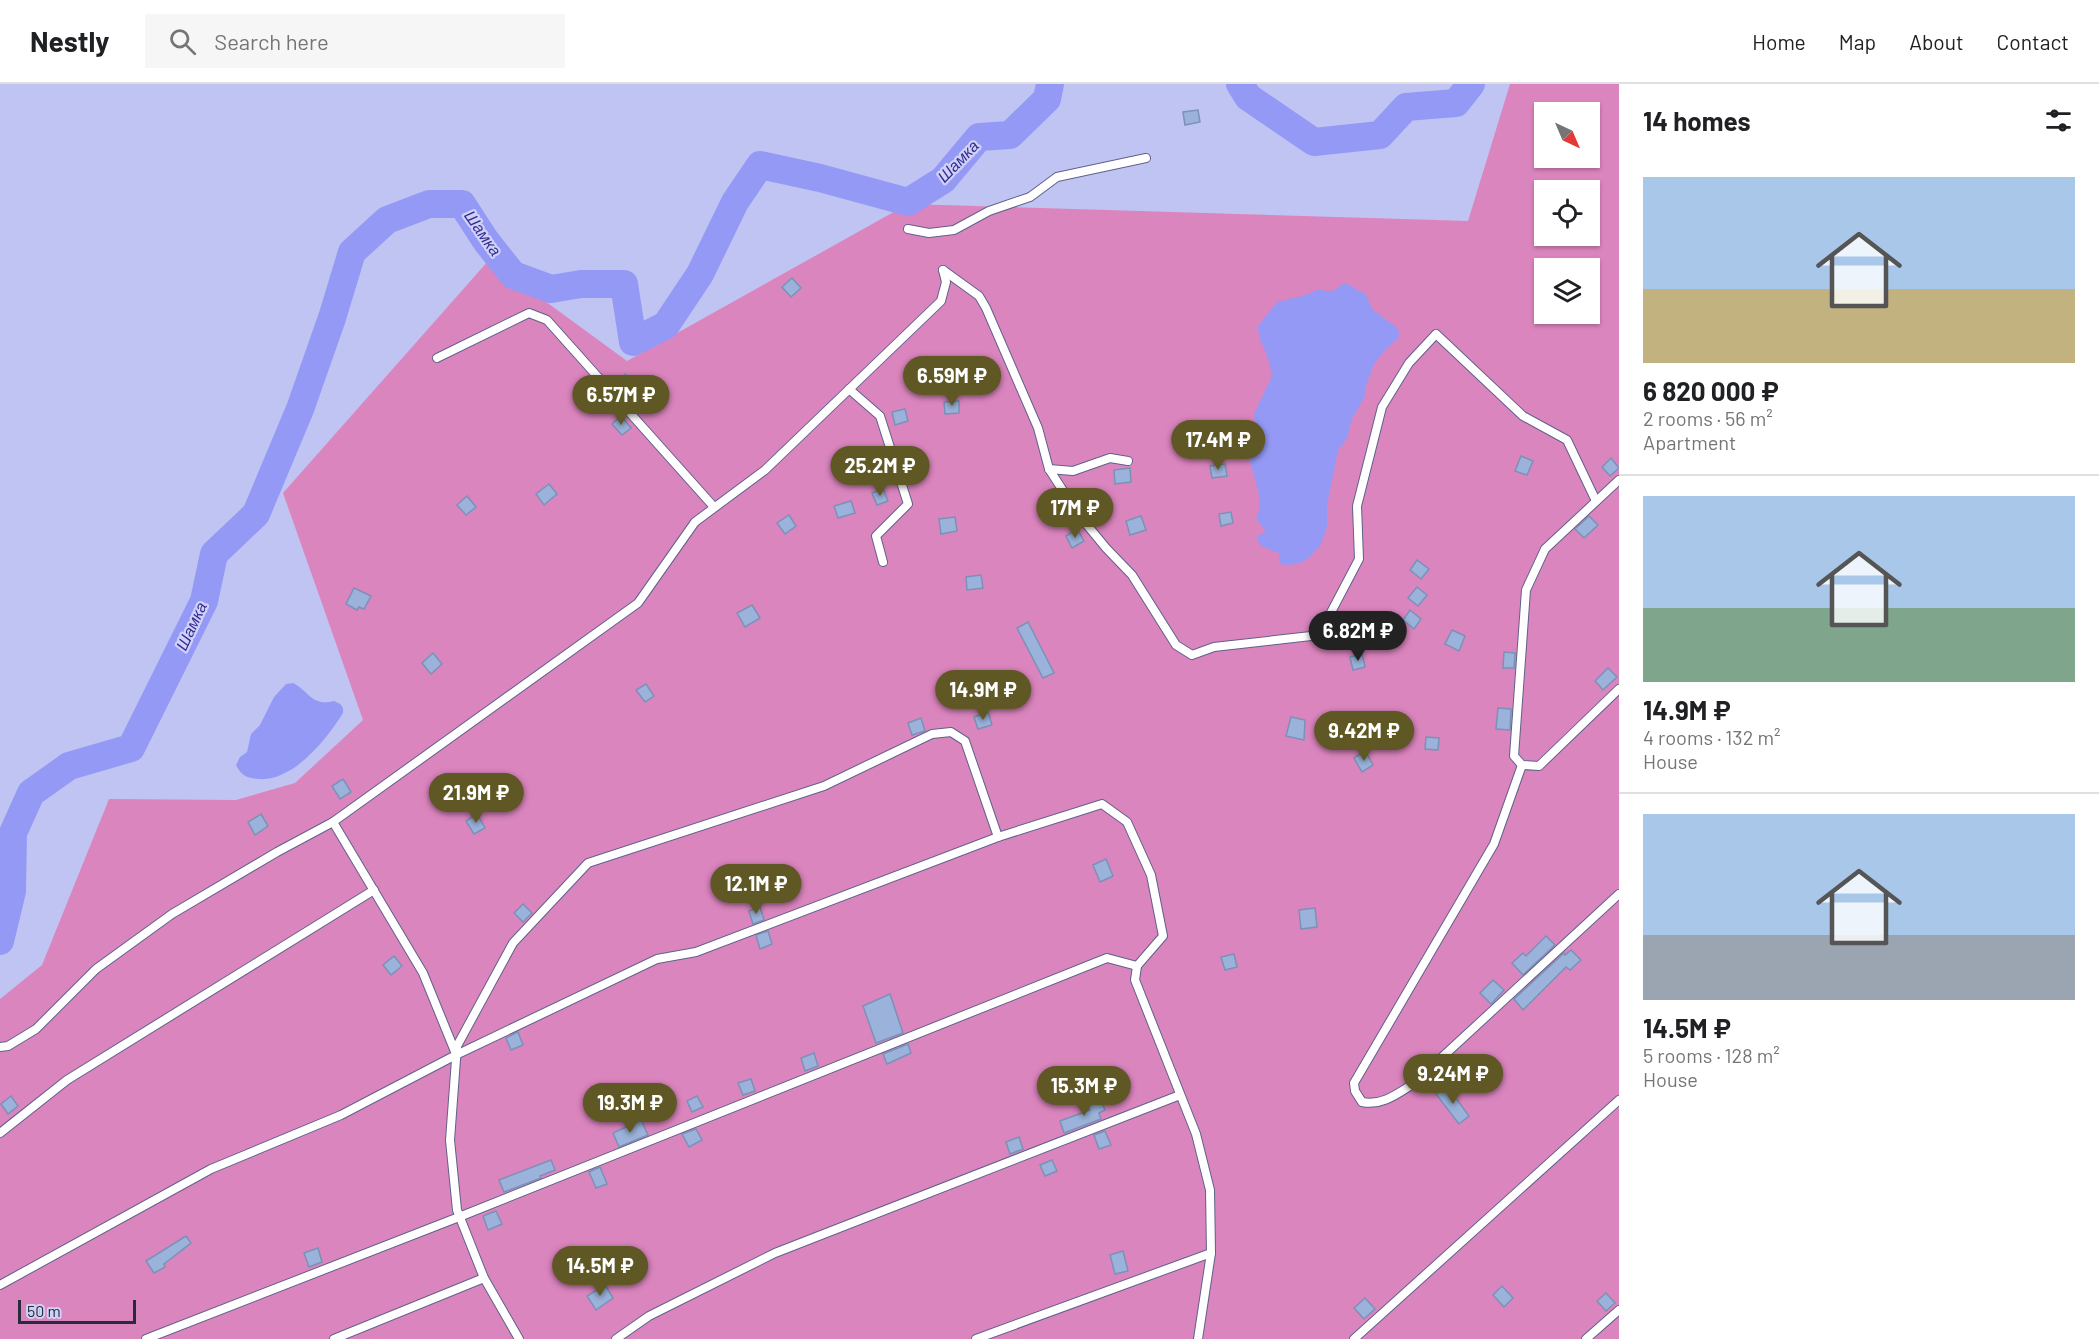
<!DOCTYPE html>
<html lang="en">
<head>
<meta charset="utf-8">
<style>
  :root { --surface:#fff; --page:#f6f6f6; --text:#202124; --muted:#757577; --line:#e0e0e0; --accent:#5f5724 }
  body { margin:0; font-family:Barlow,sans-serif; background:var(--page); color:var(--text); height:100vh; display:flex; flex-direction:column; font-size:22px; white-space:nowrap }
  * { box-sizing:border-box; margin:0 }
  p { font-size:20px; color:var(--muted) }
  .icon { flex:none; width:33px; height:33px; fill:none; stroke:currentColor; stroke-width:2; stroke-linecap:round; stroke-linejoin:round }
  .map { position:relative; flex:1; overflow:hidden }
  .drawer { display:flex; flex-direction:column; background:var(--surface); width:480px }
  .drawer>* { flex:none }
  .needle { width:39px; rotate:136deg }
  .controls { position:absolute; left:1534px; top:18px; display:grid; gap:12px }
  .controls a { display:grid; place-items:center; width:66px; height:66px; border-radius:0px; background:var(--surface); box-shadow:0 2px 4px #0004; font-size:30px }
  .scale { position:absolute; left:18px; bottom:15px; width:118px; box-sizing:border-box; padding-left:6px; border:3px solid #292b3c; border-top:0; font-size:16px; line-height:21px; white-space:nowrap; color:#292b3c; -webkit-text-stroke:4px #ced2f7; paint-order:stroke }
  .price { position:absolute; translate:-50% -51px; padding:0 14px; border-radius:21px; background:var(--accent); color:#fff; font-size:20px; line-height:39px; filter:drop-shadow(0 2px 3px #0008) }
  .price::after { content:''; position:absolute; left:50%; top:36px; width:18px; height:14px; margin-left:-9px; background:inherit; clip-path:polygon(0 0,100% 0,50% 100%) }
  .price.current { background:#222; color:#fff }
  ul { padding:0; list-style:none }
  li { display:grid; align-content:center; gap:12px; height:318px; padding:0 24px }
  li+li { border-top:2px solid var(--line) }
  li span { display:grid; place-items:center; height:186px; border-radius:0px; color:#555 }
  li>.icon { margin-inline-start:auto }
  span .icon { width:108px; height:108px; fill:#fffc; stroke-width:1 }
  li b { font-size:26px }
  h2 { display:flex; justify-content:space-between; align-items:center; height:72px; padding:0 24px; font-size:26px }
  header { display:flex; align-items:center; gap:36px; box-sizing:border-box; height:84px; padding:0 30px; background:var(--surface); border-bottom:2px solid var(--line) }
  header strong { font-size:28px }
  nav { display:flex; gap:33px; margin-inline-start:auto; font-size:21px }
  .search { width:420px; height:54px; background:var(--page); display:flex; align-items:center; gap:15px; box-sizing:border-box; padding:0 21px; border-radius:0px; color:var(--muted); font-size:22px }
  main { display:flex; flex:1; min-height:0 }
  .map>svg:first-child { display:block }
</style>
</head>
<body>
<header>
<strong>Nestly</strong>
<div class="search"><svg class="icon" aria-label="search" viewBox="0 0 24 24"><circle cx="10" cy="10" r="6"/><path d="M15 15l6 6"/></svg>Search here</div>
<nav><a>Home</a><a>Map</a><a>About</a><a>Contact</a></nav>
</header>
<main>
<div class="map">
<svg width="1619" height="1255" viewBox="0 0 1619 1255">
  <rect width="100%" height="100%" fill="#c0c4f2"/>
  <path fill="#db85be" fill-rule="evenodd" d="M1510 0H1619V1255H0V915L42 881 109 715 236 716 295 699 363 636 283 409 489 176 627 277 908 120 1468 137ZM1545 28H1590V74H1545ZM1545 106H1590V152H1545ZM1545 184H1590V230H1545Z"/>
  <g fill="#9599f6">
    <path d="M1343 199C1352 200 1356 207 1365 209L1373 226 1398 244 1399 253 1385 266 1374 280 1366 302 1365 312 1352 335 1347 354 1338 367 1327 421V443L1320 462 1309 474 1300 479 1290 481 1280 480 1279 470C1271 464 1258 466 1257 452L1266 447 1256 435C1270 403 1234 373 1255 343L1254 330 1271 294C1273 274 1258 261 1258 242L1277 218 1302 212 1320 205C1331 210 1334 207 1343 199Z"/>
    <path d="M293 599C309 607 312 623 334 617 341 620 344 622 343 629 326 656 293 698 258 695 246 694 241 691 236 681L240 673 247 668 251 650 260 641 274 613 286 600Z"/>
  </g>
  <g fill="none" stroke-linecap="round" stroke-linejoin="round">
    <g stroke="#9599f6" stroke-width="28">
      <polyline points="1240,0 1248,13 1314,58 1380,51 1406,23 1456,19 1471,0"/>
      <polyline points="0,857 12,807 13,749 31,709 69,682 131,664 204,517 214,470 256,430 300,325 332,234 352,168 387,136 429,120 462,120 486,157 513,191 551,205 581,200 624,200 633,258 666,241 700,190 735,118 760,81 820,94 908,118 943,96 979,53 1010,51 1047,15 1050,0"/>
    </g>
  </g>
  <g fill="#9bb3db" stroke="#7a91b8" stroke-width="1.5">
    <polygon points="1198,26 1200,38 1185,41 1183,28"/>
    <polygon points="792,194 801,204 791,213 782,203"/>
    <polygon points="625,290 646,310 632,322 613,301"/>
    <polygon points="959,317 959,329 945,330 944,318"/>
    <polygon points="905,325 908,337 895,341 892,328"/>
    <polygon points="621,332 631,344 622,351 612,340"/>
    <polygon points="1521,372 1533,377 1527,391 1515,387"/>
    <polygon points="1611,374 1619,384 1610,392 1602,383"/>
    <polygon points="1225,380 1227,392 1212,394 1210,382"/>
    <polygon points="1130,384 1131,398 1115,400 1114,386"/>
    <polygon points="549,400 557,410 544,421 536,410"/>
    <polygon points="883,405 888,417 877,421 872,409"/>
    <polygon points="467,412 476,423 466,431 457,421"/>
    <polygon points="851,417 855,429 838,434 834,422"/>
    <polygon points="1231,428 1233,439 1221,442 1219,430"/>
    <polygon points="789,431 796,442 785,450 777,439"/>
    <polygon points="1141,432 1146,446 1130,451 1126,437"/>
    <polygon points="1589,432 1598,441 1584,454 1575,445"/>
    <polygon points="955,433 957,447 941,450 939,435"/>
    <polygon points="1077,445 1084,457 1072,464 1066,452"/>
    <polygon points="1417,476 1429,485 1421,495 1410,486"/>
    <polygon points="981,491 983,504 967,506 966,493"/>
    <polygon points="1417,503 1427,511 1418,522 1408,514"/>
    <polygon points="354,504 371,512 364,525 359,523 357,526 346,520"/>
    <polygon points="752,521 760,534 745,543 737,529"/>
    <polygon points="1410,526 1421,535 1414,545 1403,536"/>
    <polygon points="1028,538 1054,589 1043,594 1017,544"/>
    <polygon points="1452,546 1465,552 1459,567 1445,560"/>
    <polygon points="1504,568 1515,569 1514,584 1503,584"/>
    <polygon points="433,569 442,580 431,590 422,579"/>
    <polygon points="1362,570 1365,583 1353,586 1350,573"/>
    <polygon points="1608,584 1617,593 1603,606 1595,597"/>
    <polygon points="646,600 654,612 645,618 636,606"/>
    <polygon points="1498,624 1511,625 1510,646 1496,645"/>
    <polygon points="988,628 992,641 978,645 974,633"/>
    <polygon points="1291,633 1305,636 1304,656 1286,652"/>
    <polygon points="921,634 925,647 912,651 908,639"/>
    <polygon points="1426,653 1439,654 1438,666 1425,665"/>
    <polygon points="1365,667 1373,681 1362,688 1354,674"/>
    <polygon points="343,695 351,708 340,715 332,702"/>
    <polygon points="261,730 268,742 255,751 248,738"/>
    <polygon points="477,730 485,744 474,750 466,737"/>
    <polygon points="1106,775 1113,792 1100,798 1093,781"/>
    <polygon points="523,820 532,829 523,838 514,829"/>
    <polygon points="760,823 764,836 753,840 749,827"/>
    <polygon points="1315,824 1317,843 1301,845 1299,826"/>
    <polygon points="768,847 772,860 760,865 756,851"/>
    <polygon points="1546,852 1555,861 1523,891 1512,879 1523,869 1526,872"/>
    <polygon points="1571,866 1581,876 1570,886 1566,883 1523,926 1514,915 1564,869 1565,871"/>
    <polygon points="1234,870 1237,883 1225,886 1221,873"/>
    <polygon points="394,872 402,882 391,891 383,881"/>
    <polygon points="1493,896 1504,906 1491,920 1480,909"/>
    <polygon points="890,910 903,949 876,959 863,922"/>
    <polygon points="518,948 523,961 511,966 506,954"/>
    <polygon points="908,960 911,969 887,980 883,970"/>
    <polygon points="814,969 818,982 805,987 801,974"/>
    <polygon points="751,995 755,1007 743,1011 738,999"/>
    <polygon points="1447,1002 1469,1032 1459,1040 1436,1010"/>
    <polygon points="11,1012 18,1022 8,1030 1,1020"/>
    <polygon points="697,1012 703,1023 692,1028 687,1017"/>
    <polygon points="1100,1015 1105,1026 1099,1029 1101,1035 1064,1049 1060,1037 1090,1026 1087,1021"/>
    <polygon points="641,1036 648,1051 619,1063 613,1049"/>
    <polygon points="696,1045 702,1056 689,1063 682,1050"/>
    <polygon points="1105,1047 1111,1061 1099,1065 1094,1051"/>
    <polygon points="1019,1053 1023,1065 1010,1070 1006,1058"/>
    <polygon points="551,1076 555,1086 540,1092 541,1094 504,1108 499,1096"/>
    <polygon points="1052,1076 1057,1087 1045,1092 1040,1081"/>
    <polygon points="600,1083 607,1100 596,1104 589,1088"/>
    <polygon points="496,1127 502,1140 488,1146 483,1132"/>
    <polygon points="186,1152 191,1159 164,1180 165,1183 154,1189 146,1177"/>
    <polygon points="318,1164 322,1178 309,1183 304,1169"/>
    <polygon points="1123,1167 1128,1187 1115,1190 1110,1171"/>
    <polygon points="605,1201 613,1214 596,1226 587,1212"/>
    <polygon points="1502,1202 1513,1214 1504,1223 1493,1211"/>
    <polygon points="1606,1209 1615,1219 1606,1227 1597,1217"/>
    <polygon points="1365,1214 1375,1225 1364,1235 1354,1224"/>
  </g>
  <g fill="none" stroke-linecap="round" stroke-linejoin="round">
    <defs>
      <g id="service">
        <polyline points="908,145 929,149 954,146 989,127 1030,113 1057,93 1146,74"/>
        <polyline points="943,186 979,212 986,224 1038,344 1049,385 1078,430 1106,464 1132,491 1176,561 1192,571 1214,563 1311,552 1328,534 1359,475 1357,422 1382,323 1409,279 1436,250 1523,332 1567,356 1596,417"/>
        <polyline points="437,274 529,229 547,236 714,423"/>
        <polyline points="849,305 880,332 908,420 876,452 883,478"/>
        <polyline points="1049,385 1073,387 1110,374 1128,377"/>
        <polyline points="1619,396 1545,465 1526,506 1514,672 1522,681 1539,682 1619,605"/>
        <path d="M1522 681 1494 760 1354 999 1355 1007 1362 1018C1382 1022 1397 1010 1413 1000L1619 810"/>
        <polyline points="333,738 423,889 456,970"/>
        <polyline points="1137,882 1135,896 1196,1050 1210,1106 1211,1169 1198,1255"/>
        <polyline points="0,963 8,962 36,945 96,885 172,830 277,768 333,738 638,519 695,438 765,386 941,217 946,198 943,186"/>
        <polyline points="0,1049 67,996 374,806"/>
        <polyline points="0,1201 211,1085 341,1031 456,971 657,875 696,868 998,753 1102,720 1127,738 1151,791 1163,852 1137,882 1107,874 459,1133 146,1255"/>
        <polyline points="334,1255 484,1194"/>
        <polyline points="519,1255 484,1194 457,1126 450,1056 457,962 513,859 588,779 824,702 932,650 951,648 965,657 998,753"/>
        <polyline points="616,1255 649,1232 775,1169 1180,1011"/>
        <polyline points="976,1255 1211,1169"/>
        <polyline points="1354,1255 1619,1016"/>
        <polyline points="1586,1255 1619,1226"/>
      </g>
    </defs>
    <use href="#service" stroke="#5f618a" stroke-width="10"/>
    <use href="#service" stroke="#fff" stroke-width="8"/>
  </g>
  <g text-anchor="middle" stroke-width="4.5" stroke-linejoin="round" paint-order="stroke">
    <g font-size="16" font-style="italic" fill="#382b95" stroke="#ced2f7">
      <text transform="translate(958 77) rotate(-46)" y="6">Шамка</text>
      <text transform="translate(483 149) rotate(55)" y="6">Шамка</text>
      <text transform="translate(191 542) rotate(-65)" y="6">Шамка</text>
    </g>
  </g>
</svg>
<div class="controls">
<a><svg class="needle" viewBox="-14 -14 28 28"><path d="M0-13l5 13h-10z" fill="#e53935"/><path d="M0 13l5-13h-10z" fill="#757577"/></svg></a>
<a><svg class="icon" aria-label="locate" viewBox="0 0 24 24"><circle cx="12" cy="12" r="6"/><path d="M12 2v4M12 18v4M2 12h4M18 12h4"/></svg></a>
<a><svg class="icon" aria-label="layers" viewBox="0 0 24 24"><path d="M12 4l9 5-9 5-9-5zM3 14l9 5 9-5"/></svg></a>
</div>
<div class="scale">50 m</div>
<b class="price" style="left:952px;top:323px">6.59M ₽</b>
<b class="price" style="left:621px;top:342px">6.57M ₽</b>
<b class="price" style="left:1218px;top:387px">17.4M ₽</b>
<b class="price" style="left:880px;top:413px">25.2M ₽</b>
<b class="price" style="left:1075px;top:455px">17M ₽</b>
<b class="price current" style="left:1358px;top:578px">6.82M ₽</b>
<b class="price" style="left:983px;top:637px">14.9M ₽</b>
<b class="price" style="left:1364px;top:678px">9.42M ₽</b>
<b class="price" style="left:476px;top:740px">21.9M ₽</b>
<b class="price" style="left:756px;top:831px">12.1M ₽</b>
<b class="price" style="left:1453px;top:1021px">9.24M ₽</b>
<b class="price" style="left:1084px;top:1033px">15.3M ₽</b>
<b class="price" style="left:630px;top:1050px">19.3M ₽</b>
<b class="price" style="left:600px;top:1213px">14.5M ₽</b>
</div>
<section class="drawer">
<h2>14 homes<svg class="icon" aria-label="filters" viewBox="0 0 24 24"><path d="M4 7h16M4 17h16"/><circle cx="9" cy="7" r="2"/><circle cx="15" cy="17" r="2"/></svg></h2>
<ul>
<li><span style="background:linear-gradient(#a9c7e8 60%,#c2b280 0)"><svg class="icon" aria-label="home" viewBox="0 0 24 24"><path d="M3 11l9-7 9 7M6 9v11h12V9"/></svg></span><div><b>6 820 000 ₽</b><p>2 rooms · 56 m²</p><p>Apartment</p></div></li>
<li><span style="background:linear-gradient(#a9c7e8 60%,#7fa58c 0)"><svg class="icon" aria-label="home" viewBox="0 0 24 24"><path d="M3 11l9-7 9 7M6 9v11h12V9"/></svg></span><div><b>14.9M ₽</b><p>4 rooms · 132 m²</p><p>House</p></div></li>
<li><span style="background:linear-gradient(#a9c7e8 65%,#9aa5b1 0)"><svg class="icon" aria-label="home" viewBox="0 0 24 24"><path d="M3 11l9-7 9 7M6 9v11h12V9"/></svg></span><div><b>14.5M ₽</b><p>5 rooms · 128 m²</p><p>House</p></div></li>
</ul>
</section>
</main>
</body>
</html>
